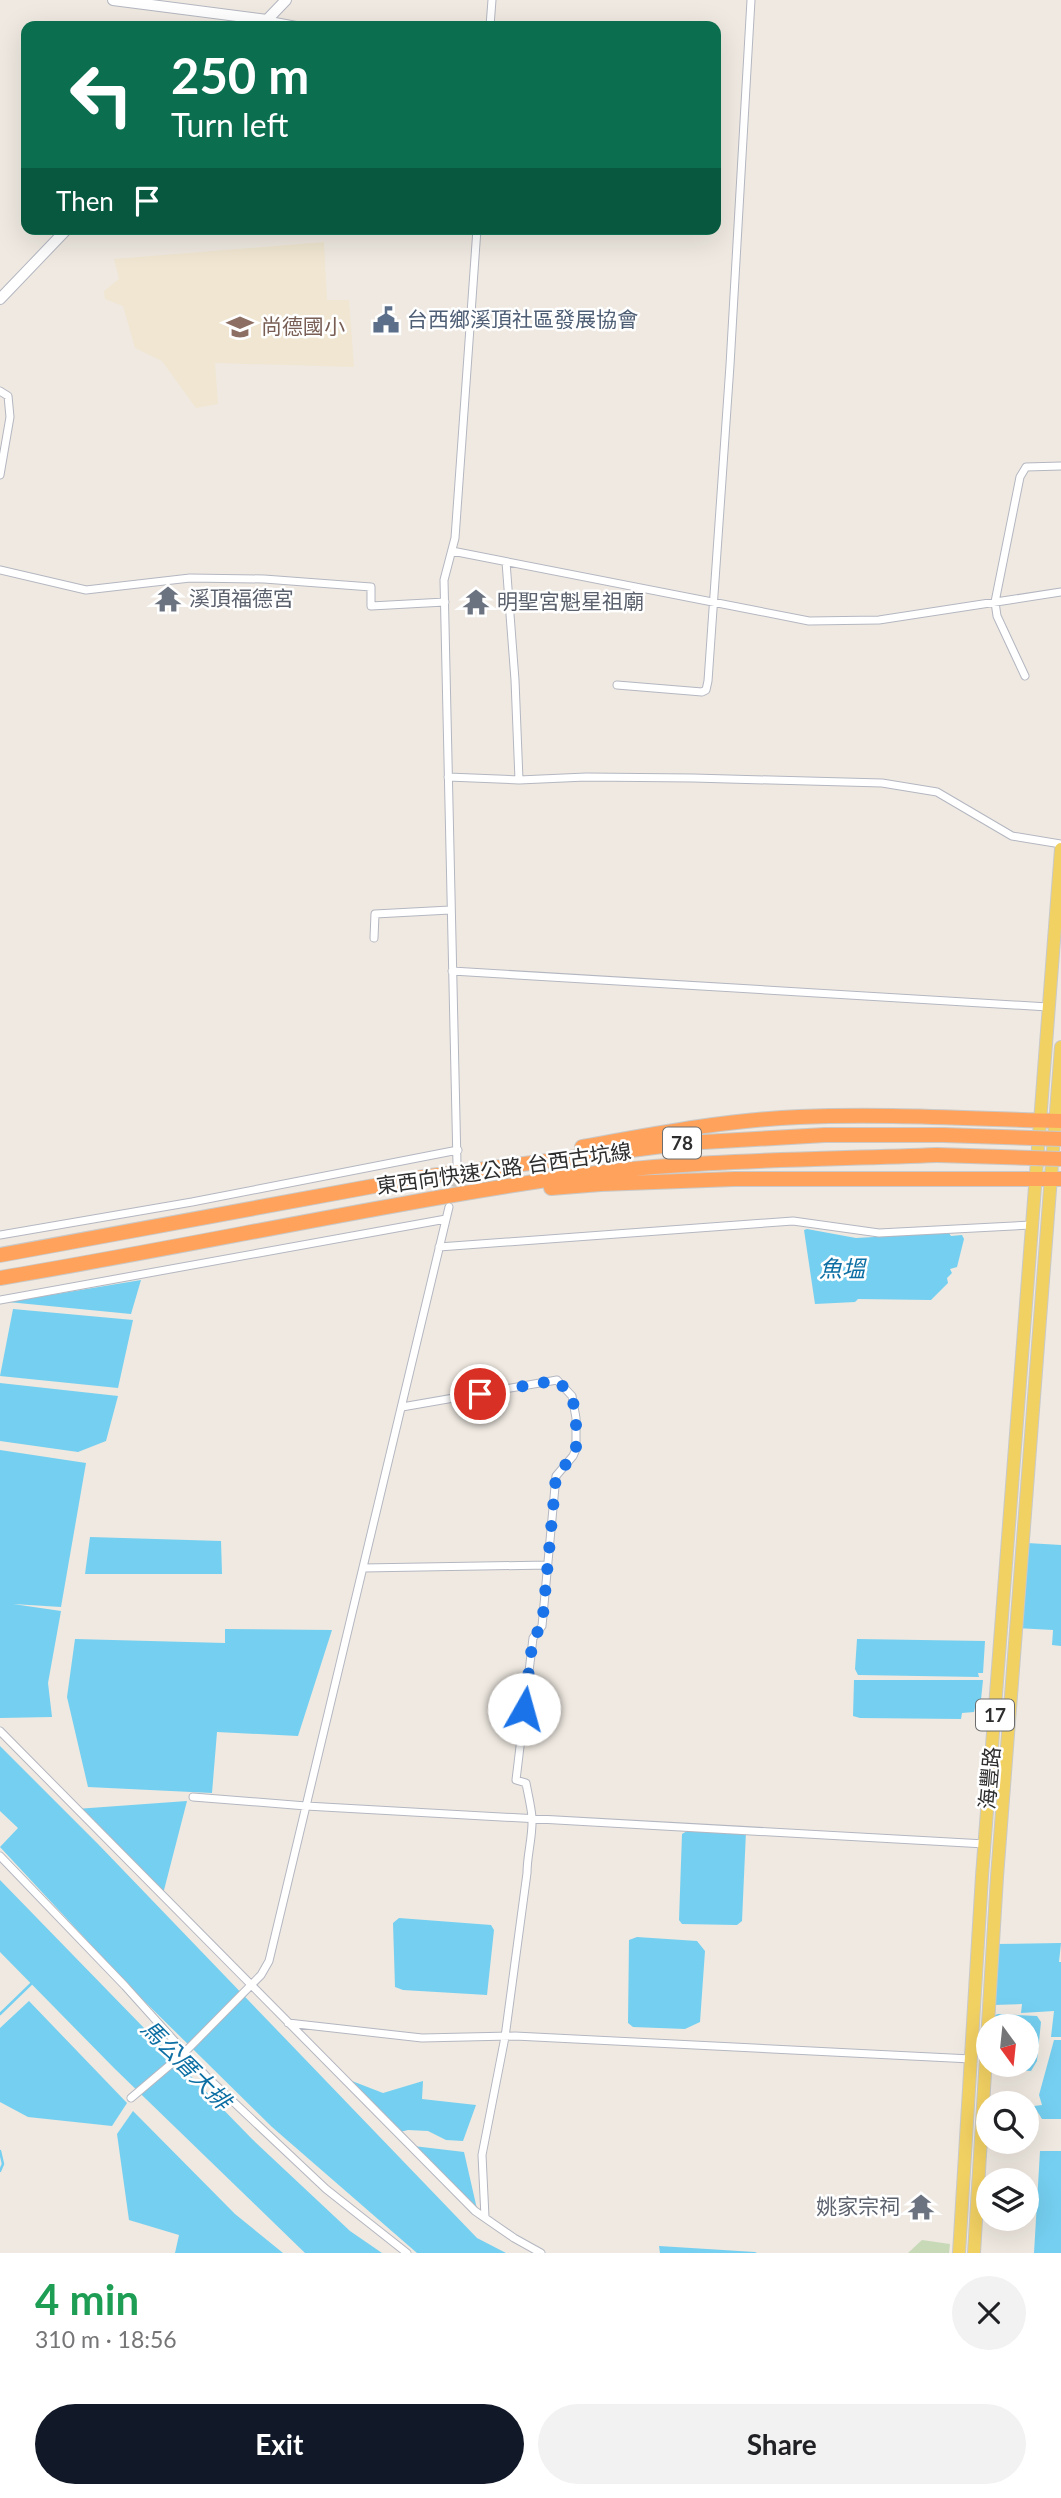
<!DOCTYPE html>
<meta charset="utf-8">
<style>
:root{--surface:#fff;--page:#f2f2f2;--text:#202124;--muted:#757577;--accent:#111827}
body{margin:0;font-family:Lato,"Noto Sans TC",sans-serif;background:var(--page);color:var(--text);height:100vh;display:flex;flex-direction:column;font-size:26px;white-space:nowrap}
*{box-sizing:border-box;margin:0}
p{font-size:23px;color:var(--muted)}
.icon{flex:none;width:38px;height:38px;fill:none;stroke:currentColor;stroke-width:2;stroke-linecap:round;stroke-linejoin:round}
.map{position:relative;height:2253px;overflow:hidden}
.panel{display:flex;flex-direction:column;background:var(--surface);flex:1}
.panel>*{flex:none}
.banner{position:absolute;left:21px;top:21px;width:700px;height:214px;border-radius:14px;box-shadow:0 7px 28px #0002;background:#0b6e4f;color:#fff;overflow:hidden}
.needle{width:46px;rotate:165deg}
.buttons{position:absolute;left:976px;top:2014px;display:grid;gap:14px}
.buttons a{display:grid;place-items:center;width:63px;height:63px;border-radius:50%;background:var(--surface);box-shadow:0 7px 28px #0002;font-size:35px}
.pin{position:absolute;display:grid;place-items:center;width:60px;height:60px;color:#fff;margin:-30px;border:4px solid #fff;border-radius:50%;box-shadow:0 2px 7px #0007}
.me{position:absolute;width:77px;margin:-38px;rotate:7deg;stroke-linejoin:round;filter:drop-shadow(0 0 5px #0008)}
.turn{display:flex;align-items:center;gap:24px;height:147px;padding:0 35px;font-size:32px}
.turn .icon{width:91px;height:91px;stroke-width:2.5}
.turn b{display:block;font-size:49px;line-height:60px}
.then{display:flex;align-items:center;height:66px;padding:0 35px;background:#0003;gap:14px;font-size:26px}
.round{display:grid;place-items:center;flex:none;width:74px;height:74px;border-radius:37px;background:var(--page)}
.summary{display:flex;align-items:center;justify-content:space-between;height:119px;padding:0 35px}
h1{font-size:42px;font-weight:700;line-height:52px;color:#1e9e55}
.cta{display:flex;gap:14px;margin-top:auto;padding:14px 35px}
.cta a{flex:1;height:80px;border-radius:42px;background:var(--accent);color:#fff;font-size:28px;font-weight:700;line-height:80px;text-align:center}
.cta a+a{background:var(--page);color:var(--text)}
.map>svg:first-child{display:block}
.education{fill:#f0e6d1}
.cemetery{fill:#c8d9b8}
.water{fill:#75cff0}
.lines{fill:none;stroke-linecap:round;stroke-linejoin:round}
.stream{stroke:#75cff0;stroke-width:2.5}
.street-tunnel{stroke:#c8c4bd;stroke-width:7;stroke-dasharray:7 3.5;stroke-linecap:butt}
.street-casing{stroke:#b4b7c1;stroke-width:9}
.secondary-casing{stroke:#b4b7c1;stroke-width:12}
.primary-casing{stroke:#c9c9c9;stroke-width:14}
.highway-casing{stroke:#c9c9c9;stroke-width:16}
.street{stroke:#fff;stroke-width:7}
.secondary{stroke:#fff;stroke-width:10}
.primary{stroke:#f2d163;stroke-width:12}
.highway{stroke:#ffa35c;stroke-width:14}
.highway-bridge-casing{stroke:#c9c9c9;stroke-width:16;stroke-linecap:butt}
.highway-bridge{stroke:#ffa35c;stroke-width:14}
.route{stroke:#1a73e8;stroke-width:12;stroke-dasharray:0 21.6}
.labels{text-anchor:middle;stroke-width:5;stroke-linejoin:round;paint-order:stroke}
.shield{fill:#fff;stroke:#6d6d6d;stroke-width:2}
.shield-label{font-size:19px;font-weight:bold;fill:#2e2e2e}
.service-label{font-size:21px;fill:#4e5e75;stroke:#fff;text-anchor:start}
.education-label{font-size:21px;fill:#785e54;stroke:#fff;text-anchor:start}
.worship-label{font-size:21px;fill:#5b616d;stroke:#fff;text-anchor:start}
.street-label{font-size:21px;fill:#2e2e2e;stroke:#fff}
.water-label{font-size:23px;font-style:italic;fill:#0d6fa3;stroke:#fff}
</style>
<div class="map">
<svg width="1061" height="2253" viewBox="0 0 1061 2253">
<rect width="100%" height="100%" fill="#efe9e1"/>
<path class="education" d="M324 242 327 300H349L354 367 215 363 218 404 196 408 162 361 135 348 123 306 105 299 104 291 119 279 114 259Z"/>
<path class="cemetery" d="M922 2240 950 2244 949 2253H908Z"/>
<path class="water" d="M807 1229 856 1238 949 1233 951 1236 962 1235 964 1239 957 1267 950 1269 952 1273 947 1278 948 1283 931 1300 858 1299 855 1302 815 1304 804 1230Z
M141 1280 131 1314 8 1302Z
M13 1309 133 1320 118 1388 0 1376Z
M0 1383 118 1396 106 1441 78 1452 0 1441Z
M0 1450 86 1463 61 1607 13 1604 61 1611 48 1683 52 1717 0 1718Z
M90 1537 221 1541 222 1574H85Z
M1027 1543 1061 1545V1646L1052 1645 1053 1630 1016 1628Z
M225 1629 332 1630 298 1736 217 1732 212 1793 88 1787 67 1697 75 1639 225 1643Z
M857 1639 985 1641 983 1673H978L979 1677 858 1675 855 1669Z
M854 1680H983L980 1709 975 1708 974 1712 962 1713 961 1719 860 1718 853 1716Z
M0 1746 98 1844 477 2238 506 2253H417L272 2127 134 1991 0 1847 18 1828 0 1811Z
M187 1801 163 1894 76 1809Z
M694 1827 746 1831 742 1921 737 1925 682 1924 679 1920 682 1834Z
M0 1880 252 2139 350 2231 382 2253H305L115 2069 0 1952Z
M399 1918 491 1925 494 1930 487 1995 403 1990 395 1987 393 1923Z
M637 1937 697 1941 705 1951 700 2022 685 2029 633 2027 628 2023 629 1940Z
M1061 1943 1059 1962H1061V2037H1051L1054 2011 1021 2013 1022 2004 993 2005 997 1944Z
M29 2001 127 2103 112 2126 28 2117 0 2102V2028Z
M998 2014 1037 2016 1041 2022 1037 2061 1031 2071 985 2068 989 2065H1027V2026H989L990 2017Z
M1054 2040H1061V2119H1042L1034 2106 1042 2105 1039 2095Z
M339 2076 383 2093 423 2081 422 2099 476 2105 463 2141 446 2140 428 2131 408 2130 396 2133Z
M133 2111 235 2214 283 2253H175L179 2235 129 2220 117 2134Z
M405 2145 464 2152 477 2209Z
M1040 2151H1061V2253H1034Z
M659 2246 755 2252 757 2253H660Z"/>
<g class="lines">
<path class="stream" d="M0 2014 33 1982
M0 2151 3 2164 0 2171"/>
<path class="street-tunnel" d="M451 1197 456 1171"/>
<g class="street-casing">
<path id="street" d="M267 20 299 26
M490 26 492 0
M0 391 8 396 10 417 0 475
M452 551 809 621 879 620 1061 592
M506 562 515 680 519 780
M0 570 86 590 190 578 264 579 371 587V606L445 602
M1025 676 997 616 995 602 1020 477 1026 467 1061 466
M617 685 702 692 706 690 708 681 730 365 751 0
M448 777 519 780 586 777 693 778 882 783 937 792 1012 836 1061 844
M374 938 375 914 450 910
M452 971 1048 1007
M457 1164 444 580 455 538 477 229
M0 1235 192 1202 458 1150
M439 1247 793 1221 879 1233 1032 1225
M0 1300 446 1219
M402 1407 557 1380 572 1396 576 1418V1449L573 1456 556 1476 542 1626 533 1638 516 1780 526 1783C528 1794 531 1806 532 1817 533 1837 527 1854 527 1873L505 2037 482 2155 485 2217
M363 1568 548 1565
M0 1731 475 2211 514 2238 541 2253
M193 1797 306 1806 985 1844
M0 1856 125 1986 206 2076 326 2189 407 2253
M288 2023 422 2038 515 2036 971 2059
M131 2098 184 2053 261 1975 269 1961 449 1207"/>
</g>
<g class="secondary-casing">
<path id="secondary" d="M113 0 267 20
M263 24 286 0
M0 299 67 229"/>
</g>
<g class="primary-casing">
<path id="primary" d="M959 2253 982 1876 1061 849
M974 2253 997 1877 1061 1047"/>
</g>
<g class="highway-casing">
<path id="highway" d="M582 1147C654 1134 726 1120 799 1117 887 1113 974 1119 1061 1121
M551 1188 601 1184 734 1179H1061
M0 1255 423 1177 686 1143 825 1135H943
M0 1278C191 1246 381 1204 573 1176 693 1159 816 1160 937 1155"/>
</g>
<use href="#street" class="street"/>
<use href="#secondary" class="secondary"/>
<use href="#primary" class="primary"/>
<use href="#highway" class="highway"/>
<g class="highway-bridge-casing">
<path id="highway-bridge" d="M943 1135 1061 1139
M937 1155 1061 1159"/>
</g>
<use href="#highway-bridge" class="highway-bridge"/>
</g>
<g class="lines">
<path class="route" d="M480 1394 557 1380 572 1396 576 1418V1449L573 1456 556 1476 542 1626 533 1638 524 1709"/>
</g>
<defs>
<g id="civic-bare" transform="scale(2.1)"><path d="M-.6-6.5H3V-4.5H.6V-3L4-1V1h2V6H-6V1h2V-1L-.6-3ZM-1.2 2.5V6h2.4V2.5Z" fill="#5c6f8a" stroke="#fff" stroke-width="2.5" paint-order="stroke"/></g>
<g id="school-bare" transform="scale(2.1)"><path d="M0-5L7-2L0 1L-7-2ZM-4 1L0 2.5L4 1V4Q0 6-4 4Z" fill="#8d6e63" stroke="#fff" stroke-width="2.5" paint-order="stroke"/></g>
<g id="temple-bare" transform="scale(2.1)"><path d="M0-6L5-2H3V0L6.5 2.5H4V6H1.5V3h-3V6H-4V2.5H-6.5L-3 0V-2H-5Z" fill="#6b7280" stroke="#fff" stroke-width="2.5" paint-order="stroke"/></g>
</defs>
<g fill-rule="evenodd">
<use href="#civic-bare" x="386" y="320"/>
<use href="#school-bare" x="240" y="327"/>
<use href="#temple-bare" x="168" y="599"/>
<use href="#temple-bare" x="476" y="602"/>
<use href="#temple-bare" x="921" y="2207"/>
</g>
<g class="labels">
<g class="shield">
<rect x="663" y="1127.5" width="38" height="31" rx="5"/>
<rect x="976" y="1699.5" width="38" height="31" rx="5"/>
</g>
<g class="shield-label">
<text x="682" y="1150">78</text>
<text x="995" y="1722">17</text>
</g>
<g class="service-label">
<text x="407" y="327">台西鄉溪頂社區發展協會</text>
</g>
<g class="education-label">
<text x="261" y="334">尚德國小</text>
</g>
<g class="worship-label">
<text x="189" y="606">溪頂福德宮</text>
<text x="497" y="609">明聖宮魁星祖廟</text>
<text x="900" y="2214" text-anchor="end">姚家宗祠</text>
</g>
<g class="street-label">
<text transform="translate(504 1169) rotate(-8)" y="7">東西向快速公路 台西古坑線</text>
<text transform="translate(990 1778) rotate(-85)" y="7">海豐路</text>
</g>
<g class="water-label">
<text x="842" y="1277">魚塭</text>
<text transform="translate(186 2065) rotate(45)" y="8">馬公厝大排</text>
</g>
</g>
</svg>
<div class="buttons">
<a><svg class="needle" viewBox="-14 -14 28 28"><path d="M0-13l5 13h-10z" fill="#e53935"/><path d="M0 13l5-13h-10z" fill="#757577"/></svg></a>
<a><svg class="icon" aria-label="search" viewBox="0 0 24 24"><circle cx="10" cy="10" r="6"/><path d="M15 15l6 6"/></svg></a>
<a><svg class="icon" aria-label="layers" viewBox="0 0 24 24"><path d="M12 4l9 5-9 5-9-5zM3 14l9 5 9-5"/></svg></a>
</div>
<div class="pin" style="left:480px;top:1394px;background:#d93025"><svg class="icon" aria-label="arrive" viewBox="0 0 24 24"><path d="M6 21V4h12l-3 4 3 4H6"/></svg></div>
<svg class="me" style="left:524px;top:1709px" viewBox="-20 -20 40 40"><circle r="19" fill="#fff"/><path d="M0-13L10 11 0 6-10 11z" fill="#1a73e8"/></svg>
<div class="banner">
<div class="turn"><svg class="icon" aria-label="left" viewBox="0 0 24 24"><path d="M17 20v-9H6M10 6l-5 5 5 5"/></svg><div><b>250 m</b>Turn left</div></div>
<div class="then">Then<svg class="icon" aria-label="arrive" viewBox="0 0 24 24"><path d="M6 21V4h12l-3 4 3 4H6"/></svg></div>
</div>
</div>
<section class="panel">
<div class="summary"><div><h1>4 min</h1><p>310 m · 18:56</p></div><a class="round"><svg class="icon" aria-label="close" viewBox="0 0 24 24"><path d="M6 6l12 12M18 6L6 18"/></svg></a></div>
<div class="cta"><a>Exit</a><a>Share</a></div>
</section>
